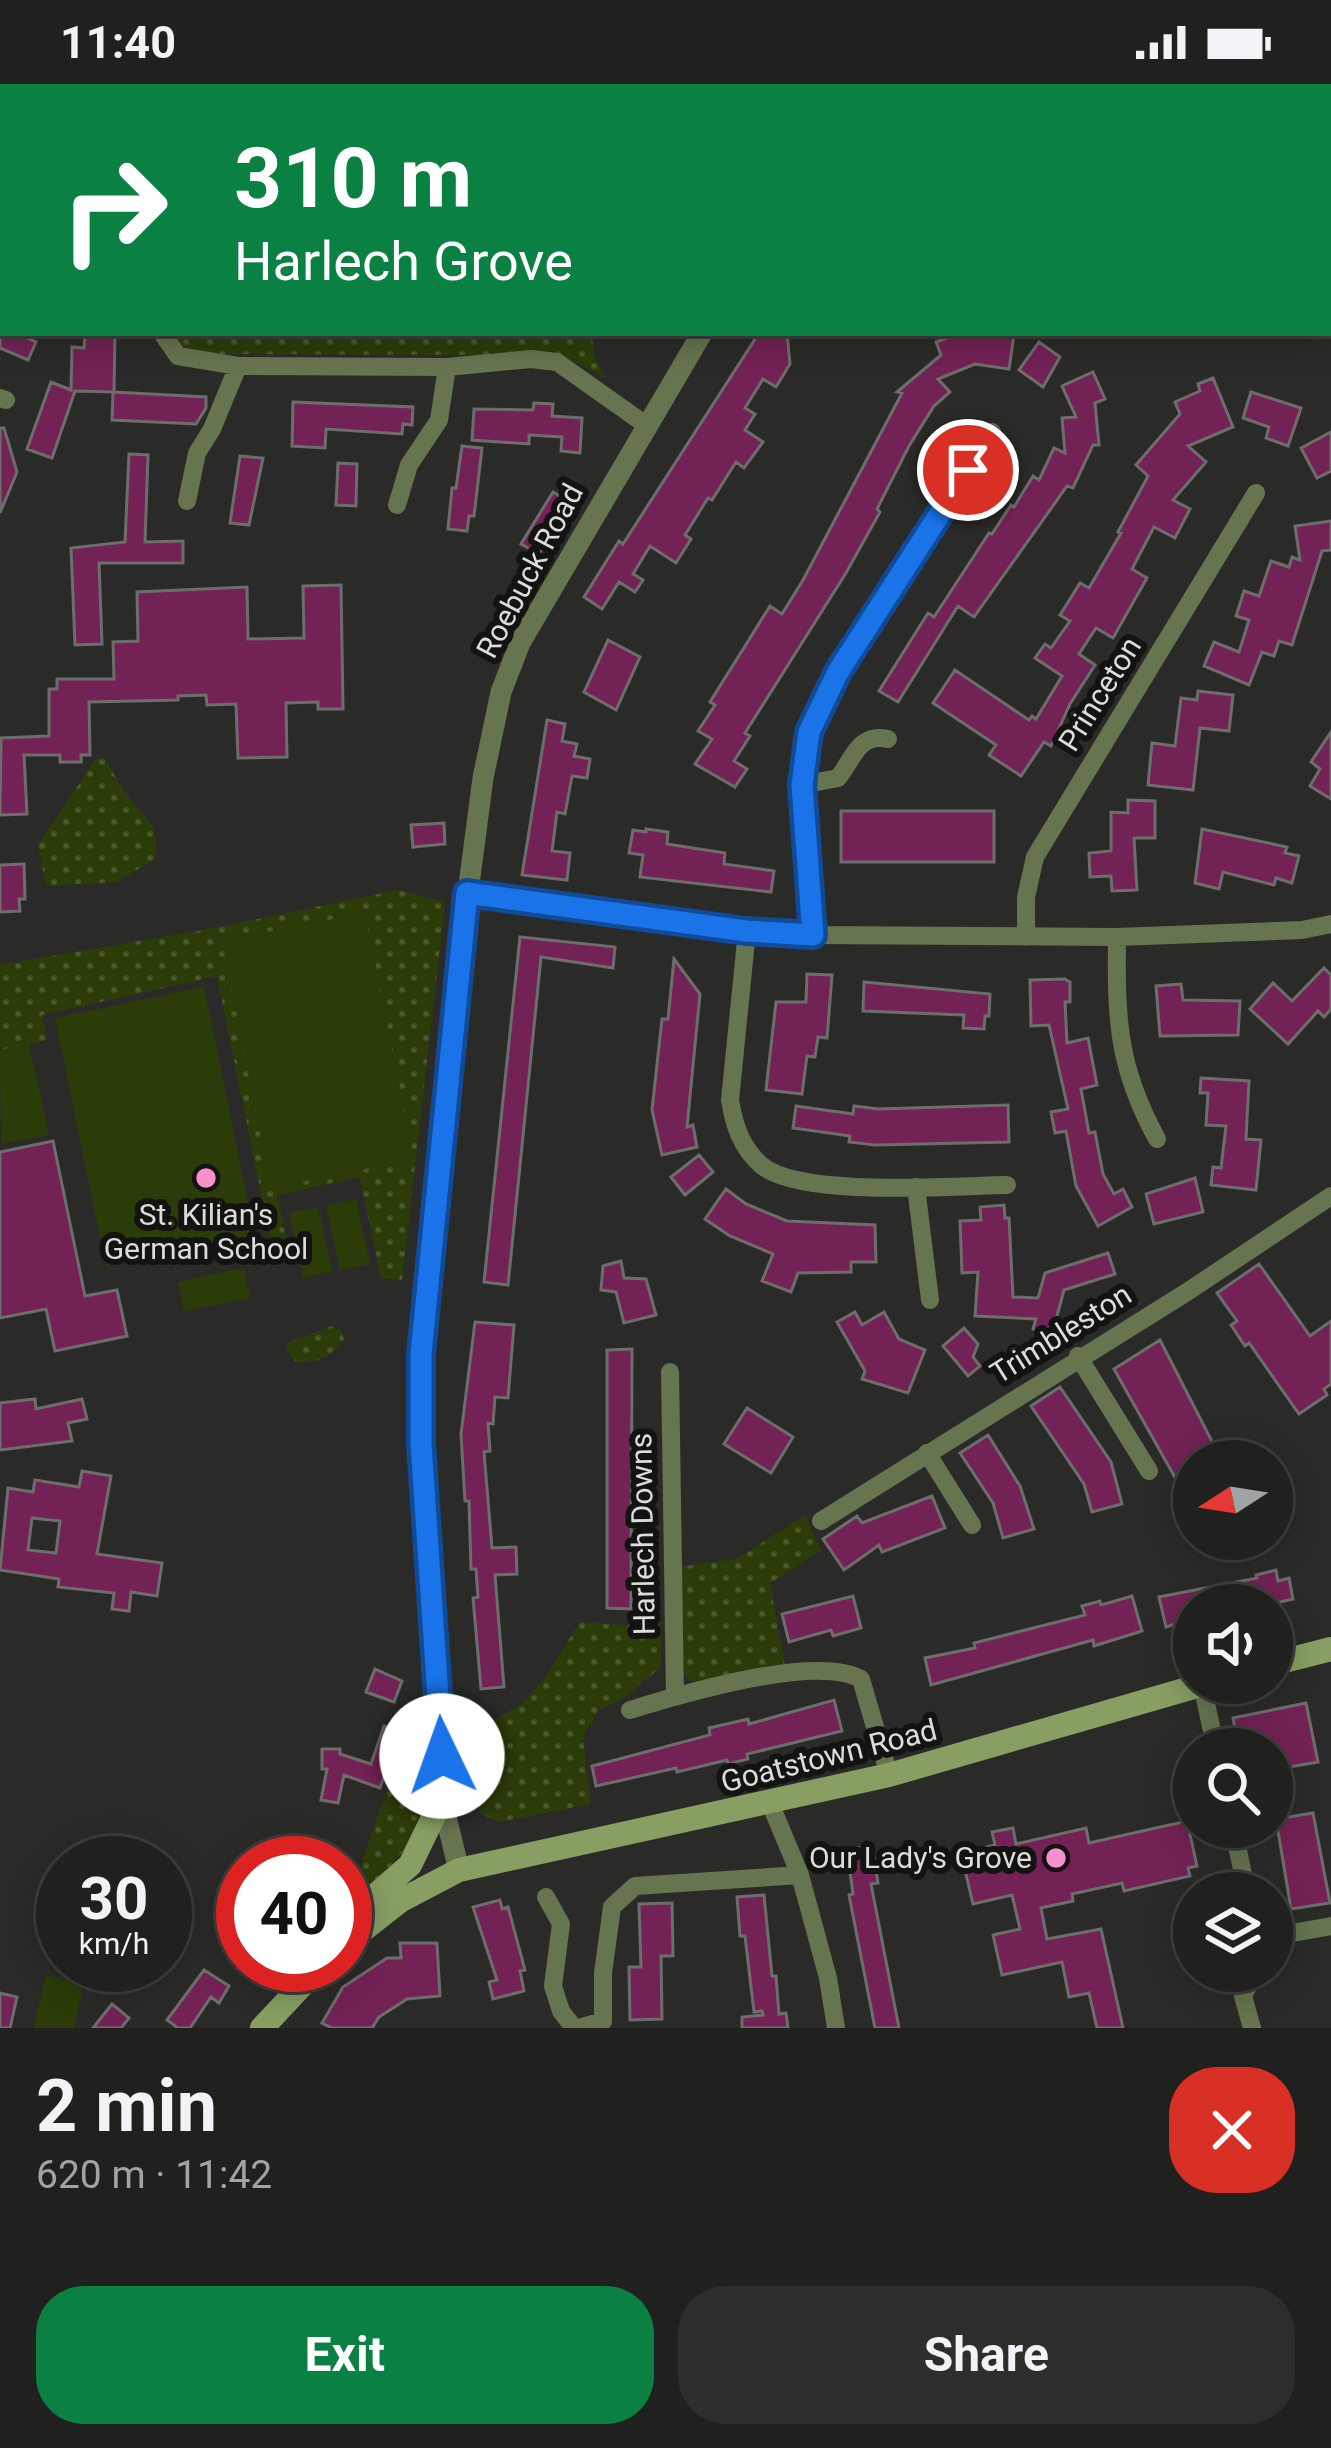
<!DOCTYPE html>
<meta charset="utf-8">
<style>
:root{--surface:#20201e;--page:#2d2d2b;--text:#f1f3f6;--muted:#a2a3a4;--line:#3d3e3c;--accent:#0b8043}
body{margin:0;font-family:Roboto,sans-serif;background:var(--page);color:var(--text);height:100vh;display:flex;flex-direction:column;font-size:45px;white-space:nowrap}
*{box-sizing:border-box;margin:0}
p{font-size:39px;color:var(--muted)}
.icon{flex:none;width:66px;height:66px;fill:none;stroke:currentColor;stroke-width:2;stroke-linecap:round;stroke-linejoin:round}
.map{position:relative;height:1944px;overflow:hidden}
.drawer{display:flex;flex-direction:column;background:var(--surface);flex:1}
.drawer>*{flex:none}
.top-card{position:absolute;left:0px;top:0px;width:1332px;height:252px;box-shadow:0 6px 30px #0003,0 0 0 3px var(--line);background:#0b8043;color:#fff;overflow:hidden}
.needle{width:78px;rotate:258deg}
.fabs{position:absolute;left:1173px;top:1356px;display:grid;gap:24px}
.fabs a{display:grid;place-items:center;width:120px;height:120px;border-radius:50%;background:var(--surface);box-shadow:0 6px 30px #0003,0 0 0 3px var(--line);font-size:60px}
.speed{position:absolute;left:36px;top:1752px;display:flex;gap:24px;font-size:60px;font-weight:700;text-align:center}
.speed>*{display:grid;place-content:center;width:156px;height:156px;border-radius:50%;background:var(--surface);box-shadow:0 6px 30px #0003,0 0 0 3px var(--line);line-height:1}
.speed small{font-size:30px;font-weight:400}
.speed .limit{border:18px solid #d22;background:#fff;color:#111}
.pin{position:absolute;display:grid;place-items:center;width:102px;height:102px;color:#fff;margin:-51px;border:6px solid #fff;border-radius:50%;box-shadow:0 3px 12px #0007}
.me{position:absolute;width:132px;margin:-66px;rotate:357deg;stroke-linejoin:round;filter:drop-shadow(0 0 9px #0008)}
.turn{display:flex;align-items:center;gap:42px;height:252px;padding:0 36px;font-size:54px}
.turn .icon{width:156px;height:156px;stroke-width:2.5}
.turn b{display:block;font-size:84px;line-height:102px}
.round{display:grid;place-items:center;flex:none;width:126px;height:126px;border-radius:48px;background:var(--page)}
.head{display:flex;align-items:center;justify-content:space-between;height:204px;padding:0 36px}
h1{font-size:72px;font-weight:700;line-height:90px}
.action{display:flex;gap:24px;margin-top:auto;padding:24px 36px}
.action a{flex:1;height:138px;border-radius:48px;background:var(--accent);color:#fff;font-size:48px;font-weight:700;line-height:138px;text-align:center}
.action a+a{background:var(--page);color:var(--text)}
.status{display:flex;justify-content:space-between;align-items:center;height:84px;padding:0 60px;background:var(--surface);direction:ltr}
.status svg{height:33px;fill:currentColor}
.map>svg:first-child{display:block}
.grass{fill:url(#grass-dots)}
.green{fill:#2c3c09}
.building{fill:#722254;stroke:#6f6c6e;stroke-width:3;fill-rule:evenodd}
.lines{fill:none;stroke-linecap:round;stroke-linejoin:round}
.minor{stroke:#667450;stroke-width:18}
.tertiary{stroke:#667450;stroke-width:21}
.secondary{stroke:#889e63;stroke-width:24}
.route-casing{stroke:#114b97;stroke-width:30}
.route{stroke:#1a73e8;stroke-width:21}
.poi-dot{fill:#f890cb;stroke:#131312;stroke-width:4.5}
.labels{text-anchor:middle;stroke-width:12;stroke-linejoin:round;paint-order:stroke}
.street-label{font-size:30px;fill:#dcdddb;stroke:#131312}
.poi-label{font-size:30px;fill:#dcdddb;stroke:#131312}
</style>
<div class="status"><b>11:40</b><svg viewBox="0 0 49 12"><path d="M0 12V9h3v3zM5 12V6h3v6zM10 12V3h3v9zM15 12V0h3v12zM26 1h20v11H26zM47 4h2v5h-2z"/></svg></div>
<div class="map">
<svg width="1331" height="1944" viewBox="0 0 1331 1944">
<defs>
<pattern id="grass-dots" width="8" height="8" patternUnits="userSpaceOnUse" patternTransform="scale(3)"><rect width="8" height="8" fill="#2c3c09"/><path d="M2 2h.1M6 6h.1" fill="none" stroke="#4a582c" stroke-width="1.8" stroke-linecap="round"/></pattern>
</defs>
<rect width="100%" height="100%" fill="#2a2b28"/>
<path class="grass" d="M416 0H783L418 3Z
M172 249H591L595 273 605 293 552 267 484 271 216 270 180 262Z
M104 674C113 688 121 703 131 716 150 740 159 740 155 775L116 798 46 802 38 760 96 675Z
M398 806 445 818 402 1196 381 1194 360 1093 277 1111 288 1164 272 1163 217 892 42 931 47 956 0 966V881L209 845Z
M332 1242 342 1247 344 1255C333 1272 315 1282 295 1277L286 1265 287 1259Z
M805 1431 821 1467 770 1499 785 1582 697 1600 684 1591 679 1483 737 1475Z
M661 1531V1583L625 1613 599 1626 583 1652 591 1720 498 1738 482 1730 473 1714 470 1658 477 1646 522 1620 544 1595 580 1538 637 1542Z
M417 1616C423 1665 435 1723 404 1766 387 1788 363 1806 345 1829Z"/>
<path class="green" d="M365 829 414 1075 271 1104 222 857Z
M204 903 255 1152 106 1182 55 934Z
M29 960 49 1051 1 1060 0 966Z
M356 1115 370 1180 340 1186 326 1122Z
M318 1123 332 1187 303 1194 289 1129Z
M244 1184 250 1214 184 1227 178 1198Z
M46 1891 84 1900 74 1944H34Z"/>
<path class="building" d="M0 243 3 249H16L36 258 28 276 0 264Z
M85 249H115L114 308 75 307 52 374 27 365 51 298 71 306 72 263 84 264Z
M759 249H787L790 280 776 303 763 295 745 324 755 330 745 346 763 358 744 384 736 378 712 416 708 414 685 451 691 455 676 479 650 462 633 490 643 496 635 508 619 498 602 525 584 513 619 457 623 460Z
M961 249 1014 251 1009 285 975 280 938 295 950 308 934 322 909 362 877 425 880 428 846 489 745 649 750 652 734 677 747 685 735 703 695 680 712 655 698 647 715 621 710 618 770 522 782 530 803 496 902 309 897 308 941 271 936 258Z
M1039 258 1060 273 1043 303 1019 286Z
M1093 288 1105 315 1095 319 1099 361H1093L1073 404 1067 402 974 533 958 522 898 618 879 607 928 529 934 533 989 449 992 450 1011 421 1014 423 1033 392 1039 396 1054 364 1065 369 1062 334 1076 333 1062 302Z
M1213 294 1233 343 1188 362 1206 378 1173 416 1190 425 1175 454 1154 443 1132 485 1147 494 1113 554 1096 544 1079 570 1095 581 1070 620 1051 662 1044 658 1021 692 989 671 996 661 933 619 955 586 1029 636 1032 632 1036 635 1062 592 1035 574 1045 560 1051 564 1070 537 1060 531 1080 499 1089 504 1121 449 1118 448 1148 392 1136 381 1180 330 1175 318 1200 307 1198 300Z
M113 308 206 313V324L196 340 112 336Z
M1251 308 1301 324 1288 362 1266 354 1269 343 1243 334Z
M293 318 413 323 412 341 403 340 402 350 326 345 325 364 292 362Z
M534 319 553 320 552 332 582 334 580 369 561 367 562 353 529 351V360L472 356 474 325 533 326Z
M0 344H4L17 388 0 429Z
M1331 348V387L1317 394 1301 364Z
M462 362 482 364 474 432H469L467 447 448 445 452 404H456Z
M129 370 148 371 145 458 183 457V479H99L102 560 75 561 71 464 125 458Z
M240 372 263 374 249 441 230 439Z
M338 379 357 380 356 422 336 421Z
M553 408 570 418 539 470 521 460Z
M1331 437V466L1322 467 1292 561 1279 557 1274 572 1262 568 1249 601 1204 582 1214 558 1239 568 1249 536 1236 532 1244 507 1259 512 1271 477 1289 483 1292 473 1300 476 1295 442Z
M341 501 343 625H318V618L286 619 287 673 238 674 236 620 207 621 206 611 178 612V616L89 618 90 671H81V678H60V671H24L27 730 0 731 1 654 49 652V605H57V595H114L113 558 138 557 137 508 247 503 248 555 304 554 303 502Z
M608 556 640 573 616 626 584 608Z
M1198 607 1233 611 1229 647 1200 644 1193 706 1148 701 1152 659 1175 662 1181 614 1197 616Z
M547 636 565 640 562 657 577 660 574 672 590 675 587 694 572 692 565 730 557 728 552 767 570 769 567 796 522 791Z
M1331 648V715L1310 702 1320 685 1311 678Z
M1128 716 1155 717V754H1134L1137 806 1112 807 1111 792 1090 793 1089 769 1111 767V728L1128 729Z
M841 727H994V778H841Z
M444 739 445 760 413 763 411 741Z
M646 745 668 748 667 760 725 769 724 780 774 787 771 808 640 793 643 771 629 769 633 746 646 748Z
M1202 745 1287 763 1285 769 1299 772 1292 799 1276 794 1274 801 1223 788 1219 805 1195 799Z
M24 780 25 815H19L20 827 0 828V781Z
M520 853 615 863 613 884 541 873 508 1201 484 1198Z
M674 875 700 910 687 1043 693 1041 697 1063 662 1071 652 1026 662 935H668Z
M1324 884 1331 891V925L1324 933 1318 927 1288 960 1250 925 1273 899 1292 917Z
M807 890 832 891 827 954 818 953 815 973 807 972 802 1010 766 1006 776 918H806Z
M1065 895 1070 898V918H1065L1067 959 1088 954 1097 1001 1081 1005 1089 1049 1095 1048 1103 1090 1114 1110 1123 1105 1132 1123 1098 1142 1076 1102 1066 1047 1055 1049 1051 1028 1068 1025 1049 941 1031 942 1030 896Z
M864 898 990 910 989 932H985L984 945 963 944 964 931 863 927Z
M1181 900 1183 916 1240 917 1238 951 1160 952 1156 902Z
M1201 994 1249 997 1246 1055 1261 1056 1256 1106 1211 1101 1213 1083 1221 1084 1226 1042 1206 1041 1208 1009H1200Z
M1008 1021 1009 1058 875 1061 849 1058 850 1052 793 1044 796 1022 853 1030 854 1022 878 1025Z
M53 1057 85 1212 117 1206 127 1252 55 1267 46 1225 0 1234V1068Z
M699 1071 713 1088 685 1111 671 1093Z
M1195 1094 1203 1128 1154 1140 1146 1110Z
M726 1105 746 1120 787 1137 875 1141 876 1178H851V1188L798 1189 791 1208 762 1197 773 1170 730 1152 705 1135Z
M1004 1121 1005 1134H1009L1013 1213 1038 1214 1045 1189 1108 1169 1115 1190 1064 1206 1052 1251 1033 1245 1036 1235 975 1232 978 1188 962 1189 960 1137 981 1136 980 1123Z
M621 1177 624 1194 646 1195 656 1231 624 1239 616 1208 601 1206 603 1182Z
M1259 1180 1310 1252 1331 1237V1300L1324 1305 1327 1311 1299 1330 1249 1259 1245 1262 1231 1241 1237 1237 1217 1209Z
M855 1228 862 1241 884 1228 899 1255 925 1266 908 1309 862 1295 865 1287 837 1238Z
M475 1238 514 1241 508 1314 495 1313 493 1340 488 1339 490 1367 484 1368 492 1464 516 1463 517 1490 495 1491 504 1603 481 1605 473 1514 478 1513 476 1485H471L469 1417H465L461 1350Z
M964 1244 978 1260 973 1273 980 1282 968 1292 943 1262Z
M1160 1256 1222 1377H1194V1394L1177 1397 1114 1285Z
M632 1265 631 1525 607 1524V1266Z
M1060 1303 1111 1378 1122 1420 1092 1428 1084 1400 1031 1322Z
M35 1315 36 1325 82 1315 87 1335 68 1339 72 1357 0 1366V1319Z
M747 1324 793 1353 771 1389 724 1360Z
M988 1351 1020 1402 1034 1445 1003 1454 993 1419 960 1369Z
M82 1387 111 1392 97 1470 162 1479 157 1512 131 1508 129 1527 112 1525 114 1509 58 1503 59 1495 0 1486 8 1404 33 1408 35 1396 79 1403ZM32 1434 60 1437 56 1469 28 1466Z
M932 1412 945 1444 882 1468 879 1461 844 1486 823 1455 857 1432 862 1439Z
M1276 1486 1278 1497 1289 1494 1293 1515 1267 1521H1194V1534L1166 1543 1159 1513 1257 1494 1256 1491Z
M853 1512 861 1544 833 1552 831 1546 789 1558 782 1530Z
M1132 1512 1142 1547 1094 1562 1093 1556 931 1601 925 1574 975 1564 974 1559 1085 1531 1082 1522 1100 1517 1101 1521Z
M375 1585 402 1597 394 1618 366 1608Z
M834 1616 842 1647 747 1670 748 1675 728 1680 727 1676 677 1688 676 1684 596 1702 592 1682 710 1651 709 1644 748 1635 749 1640Z
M1306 1619 1318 1678 1272 1686V1665H1239L1233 1634Z
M384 1642 400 1648 380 1704 344 1691 338 1719 321 1716 327 1685H322V1665H340V1670L371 1680Z
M1313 1729 1330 1819 1291 1825 1276 1735Z
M1187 1737 1197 1782 1188 1784 1190 1792 1124 1807 1122 1799 1072 1810 1073 1817 1041 1824 1047 1855 1101 1845 1123 1944H1097L1089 1909 1069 1913 1062 1878 1002 1891 993 1851 1020 1845 1012 1811 973 1820 961 1769 995 1761 992 1748 1013 1744 1016 1760 1086 1744 1089 1759Z
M872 1762 878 1799 871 1800 899 1944H875L849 1811 853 1810 847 1765Z
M764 1811 772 1892H776L779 1930 786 1929 788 1944H742V1933L763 1931 762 1927 754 1928 745 1852H740L737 1813Z
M500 1816 502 1825 508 1823 525 1886 520 1887 524 1907 493 1915 489 1898 497 1896 473 1823Z
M672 1819 673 1872H661L662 1935 630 1936 629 1883H641L639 1820Z
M400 1859H437L440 1912 407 1915 379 1933 372 1944H332L322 1939 343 1903 387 1874H401Z
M204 1886 229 1902 219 1919 211 1913 190 1944H178L167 1936Z
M0 1909 17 1913 10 1944H0Z
M112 1920 129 1934 121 1944H93Z"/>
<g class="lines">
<path class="minor" d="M121 0 128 3
M404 0 405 3
M852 0V3
M1037 3 1038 0
M0 91 3 92
M1329 173 1331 174
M162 249 178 272 238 282 447 283 531 275 557 278 646 341
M0 314 6 316
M187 417 197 369 212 345 238 282
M397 421 409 381 439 336 447 283
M802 701 838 694C853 675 859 648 888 655
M467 809 747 847 813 851 1117 853 1302 846 1331 840
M747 847 730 1016C734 1041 741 1063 761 1081 799 1114 954 1102 1007 1101
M813 851 802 701 809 648 838 588 992 348
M1026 853V813L1035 773 1256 409
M1117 853C1116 934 1117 982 1157 1055
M916 1103 930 1216
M1078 1272 1149 1387
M670 1288 675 1612
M927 1369 972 1441
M821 1437 1187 1208 1331 1112
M1202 1601 1216 1665
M630 1626C682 1610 815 1570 861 1595L889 1691
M770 1719 800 1791 828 1894 836 1944
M1233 1743 1247 1809
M546 1813 561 1840 553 1902 561 1927 574 1944
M1272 1837 1279 1845 1281 1858 1272 1872
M1281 1851 1331 1842
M579 1944 603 1937V1889L612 1823 635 1802 800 1791
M1252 1944 1243 1912 1256 1887"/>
<path class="tertiary" d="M803 3V0
M459 1786 446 1733 421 1360V1260L452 930 483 694 501 608 520 559 702 249"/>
<path class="secondary" d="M1272 1580 1331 1565
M356 1841 378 1809 410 1781 445 1709
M345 1860 400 1817 459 1786 889 1691 1208 1599
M262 1944 321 1881"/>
</g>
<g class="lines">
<g class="route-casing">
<path id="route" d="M442 1672 421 1360V1270L467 809 746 847 813 851 802 701 809 648 838 588 968 386"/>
</g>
<use href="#route" class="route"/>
</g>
<g class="poi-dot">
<circle cx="206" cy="1094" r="12"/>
<circle cx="1056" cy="1774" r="12"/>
</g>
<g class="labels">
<g class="street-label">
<text transform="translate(530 487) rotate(-62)" y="10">Roebuck Road</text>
<text transform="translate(1100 610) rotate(-58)" y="10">Princeton</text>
<text transform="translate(1061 1250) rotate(-32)" y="10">Trimbleston</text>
<text transform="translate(643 1450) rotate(-91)" y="10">Harlech Downs</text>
<text transform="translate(829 1672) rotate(-14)" y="10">Goatstown Road</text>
</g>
<g class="poi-label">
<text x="206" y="1141">St. Kilian's<tspan x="206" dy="34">German School</tspan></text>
<text x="1032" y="1784" text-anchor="end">Our Lady's Grove</text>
</g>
</g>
</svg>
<div class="fabs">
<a><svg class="needle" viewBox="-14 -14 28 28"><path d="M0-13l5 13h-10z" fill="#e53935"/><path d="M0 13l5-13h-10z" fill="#a2a3a4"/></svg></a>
<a><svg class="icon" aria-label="sound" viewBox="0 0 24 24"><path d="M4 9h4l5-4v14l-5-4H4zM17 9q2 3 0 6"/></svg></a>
<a><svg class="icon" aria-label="search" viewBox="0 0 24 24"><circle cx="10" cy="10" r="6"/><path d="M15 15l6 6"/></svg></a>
<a><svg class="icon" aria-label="layers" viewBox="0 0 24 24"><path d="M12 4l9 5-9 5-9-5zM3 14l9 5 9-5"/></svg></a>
</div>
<div class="speed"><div>30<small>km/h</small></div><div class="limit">40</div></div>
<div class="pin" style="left:968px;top:386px;background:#d93025"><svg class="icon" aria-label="arrive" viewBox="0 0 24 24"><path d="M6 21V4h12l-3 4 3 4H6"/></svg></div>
<svg class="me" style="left:442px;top:1672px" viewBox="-20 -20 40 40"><circle r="19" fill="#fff"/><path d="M0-13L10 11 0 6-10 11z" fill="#1a73e8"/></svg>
<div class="top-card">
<div class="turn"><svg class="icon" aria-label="right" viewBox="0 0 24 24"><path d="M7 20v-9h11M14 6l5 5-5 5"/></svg><div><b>310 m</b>Harlech Grove</div></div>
</div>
</div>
<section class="drawer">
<div class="head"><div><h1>2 min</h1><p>620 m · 11:42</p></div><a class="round" style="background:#d93025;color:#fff"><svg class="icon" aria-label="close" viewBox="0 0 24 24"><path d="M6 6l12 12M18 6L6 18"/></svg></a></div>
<div class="action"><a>Exit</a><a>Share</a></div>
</section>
